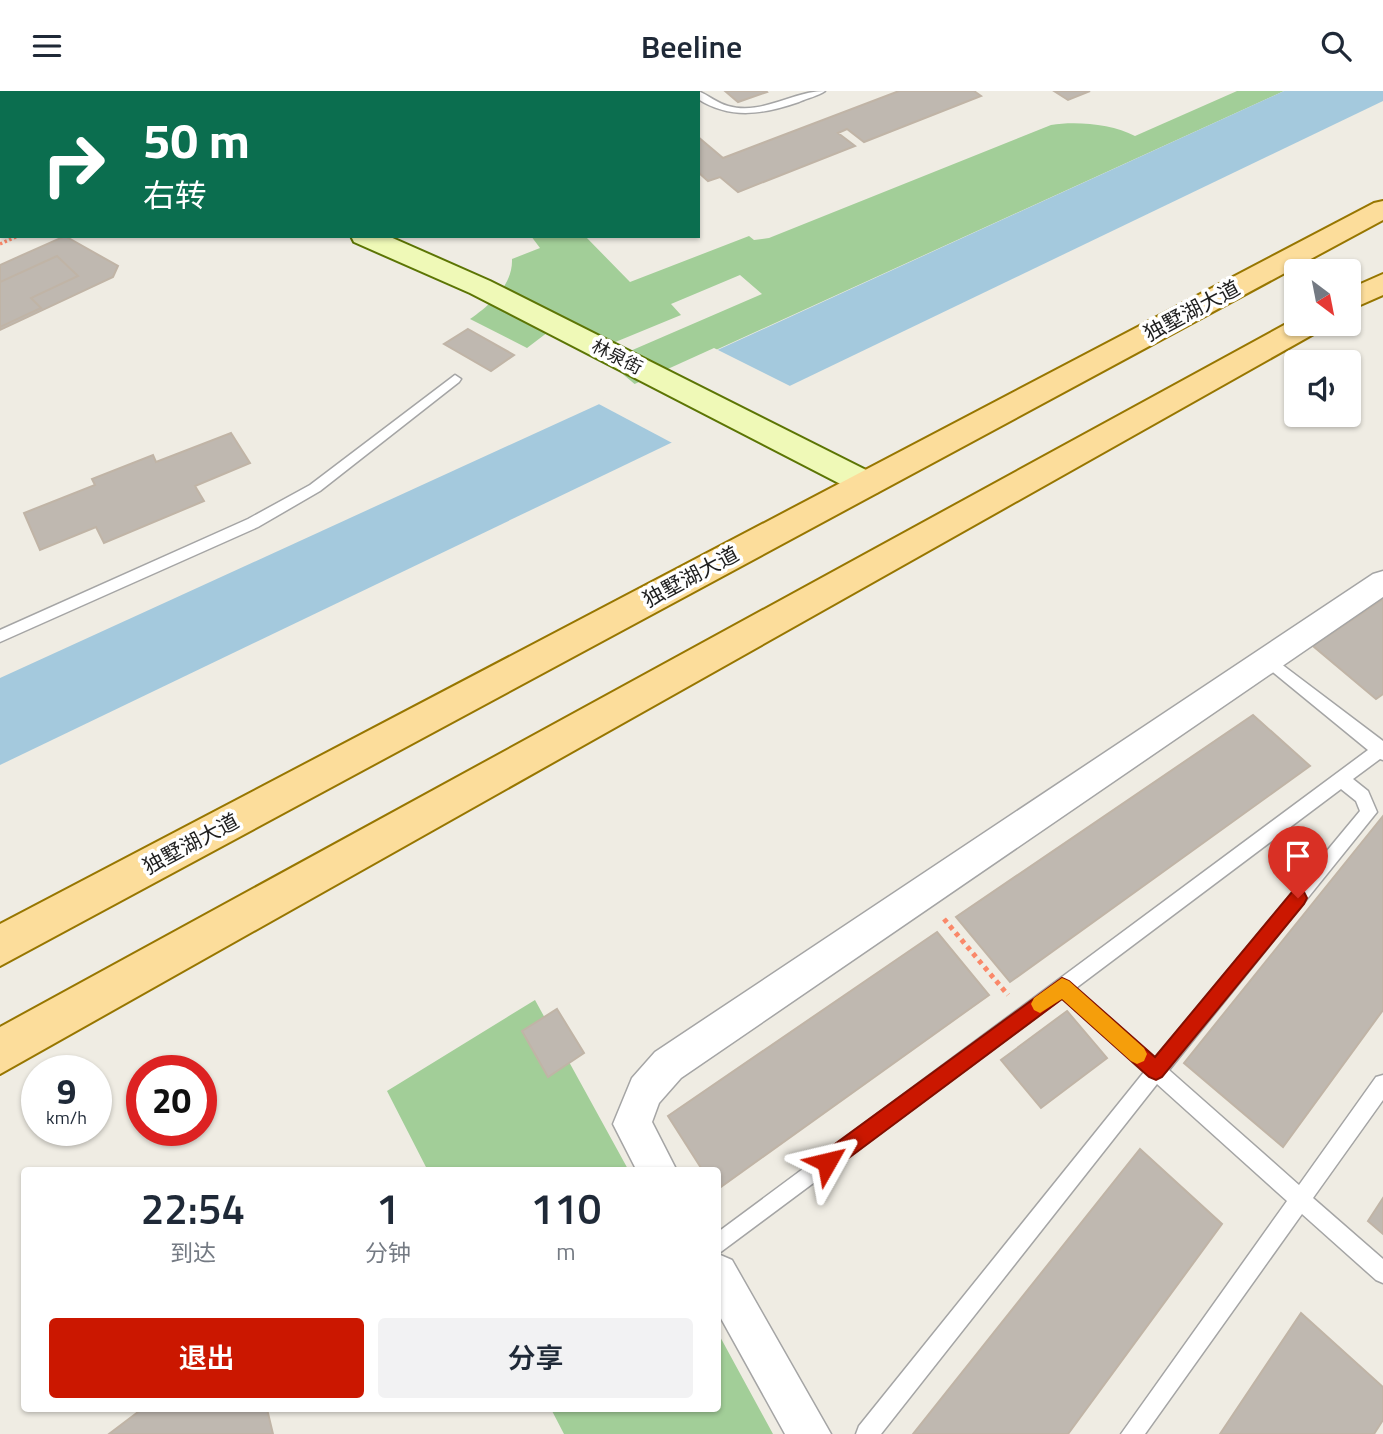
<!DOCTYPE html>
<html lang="zh">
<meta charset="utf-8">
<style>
:root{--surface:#fff;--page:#f2f2f3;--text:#1f2937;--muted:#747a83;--accent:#cb1700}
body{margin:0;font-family:"Titillium Web","Noto Sans SC",sans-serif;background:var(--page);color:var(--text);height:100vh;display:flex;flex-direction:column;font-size:26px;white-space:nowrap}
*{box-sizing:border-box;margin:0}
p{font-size:23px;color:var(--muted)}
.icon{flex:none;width:38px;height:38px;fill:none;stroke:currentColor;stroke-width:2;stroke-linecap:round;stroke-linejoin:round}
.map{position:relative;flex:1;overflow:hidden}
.drawer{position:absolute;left:21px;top:1076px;width:700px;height:245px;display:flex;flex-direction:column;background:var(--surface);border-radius:7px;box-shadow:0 2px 5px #0004}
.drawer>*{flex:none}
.guide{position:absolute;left:0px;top:0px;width:700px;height:147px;box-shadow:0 2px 5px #0004;background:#0b6e4f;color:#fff;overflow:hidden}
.needle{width:46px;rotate:148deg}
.tools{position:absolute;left:1284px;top:168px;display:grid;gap:14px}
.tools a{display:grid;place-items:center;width:77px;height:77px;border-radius:7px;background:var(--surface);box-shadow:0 2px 5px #0004;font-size:35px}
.speed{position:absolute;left:21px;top:964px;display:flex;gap:14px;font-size:35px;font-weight:700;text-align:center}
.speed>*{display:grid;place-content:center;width:91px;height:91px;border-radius:50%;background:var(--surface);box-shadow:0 2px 5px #0004;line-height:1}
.speed small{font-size:18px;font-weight:400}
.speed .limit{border:10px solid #d22;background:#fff;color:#111}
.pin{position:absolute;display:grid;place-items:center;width:60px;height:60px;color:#fff;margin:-72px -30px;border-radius:50% 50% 50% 0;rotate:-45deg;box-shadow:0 0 7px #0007}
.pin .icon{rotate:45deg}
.me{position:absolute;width:77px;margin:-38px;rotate:53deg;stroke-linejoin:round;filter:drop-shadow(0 0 5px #0008)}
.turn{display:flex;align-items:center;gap:24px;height:147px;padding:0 28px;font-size:32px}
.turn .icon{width:91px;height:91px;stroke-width:2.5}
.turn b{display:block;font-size:49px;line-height:60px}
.eta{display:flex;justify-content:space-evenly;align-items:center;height:119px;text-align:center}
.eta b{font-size:42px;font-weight:600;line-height:49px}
.button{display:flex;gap:14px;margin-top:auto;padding:14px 28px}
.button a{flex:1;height:80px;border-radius:7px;background:var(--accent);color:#fff;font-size:28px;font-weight:600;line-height:80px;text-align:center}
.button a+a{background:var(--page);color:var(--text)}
header{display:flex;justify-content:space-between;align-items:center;height:91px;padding:0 28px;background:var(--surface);font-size:32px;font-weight:600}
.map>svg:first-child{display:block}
.forest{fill:#a2ce98}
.water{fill:#a4c9dd}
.pier{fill:#efece3}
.building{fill:#bfb8b0;stroke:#c0b4a6;stroke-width:2}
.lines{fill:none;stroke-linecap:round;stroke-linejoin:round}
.service-casing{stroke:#a5a5a5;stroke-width:3}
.minor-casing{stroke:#a5a5a5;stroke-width:3}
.secondary-casing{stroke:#5c7504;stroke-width:4}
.primary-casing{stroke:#977600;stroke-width:4}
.path-far1{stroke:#fa8869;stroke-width:3.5;stroke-dasharray:2.5 2.5;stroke-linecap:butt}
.path{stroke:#fa8869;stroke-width:5;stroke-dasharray:4.5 4.5;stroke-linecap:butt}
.service{fill:#fff;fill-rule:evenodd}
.minor{fill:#fff;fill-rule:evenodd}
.secondary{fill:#eff9b7;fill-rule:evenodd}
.primary{fill:#fcdd9b;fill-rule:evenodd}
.route{fill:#cb1700;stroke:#840f00;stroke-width:2}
.slow{fill:#f59e0b}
.labels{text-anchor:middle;stroke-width:7;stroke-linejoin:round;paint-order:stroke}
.far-street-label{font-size:18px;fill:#1e1e1e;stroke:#fff}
.street-label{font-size:21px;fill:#1e1e1e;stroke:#fff}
</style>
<header><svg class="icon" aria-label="menu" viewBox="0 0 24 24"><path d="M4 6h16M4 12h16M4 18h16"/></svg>Beeline<svg class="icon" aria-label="search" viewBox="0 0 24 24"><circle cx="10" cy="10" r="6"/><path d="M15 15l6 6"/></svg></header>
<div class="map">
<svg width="1383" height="1343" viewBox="0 0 1383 1343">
<rect width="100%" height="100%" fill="#efece3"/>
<path class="forest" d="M1237 0H1284L637 295 607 270 762 203 740 184 671 213 681 224 613 252 552 238 527 257 470 228C490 214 513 194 512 168L540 157 531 145H585L630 191 749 145 754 149 769 147 1051 34C1076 30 1112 33 1135 45Z
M535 909 629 1080H428L387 1000Z
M718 1242 773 1343H564L551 1318H718Z"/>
<path class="water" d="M1284 0H1383V10L0 674V587Z"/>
<path class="pier" d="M714 257 794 297 676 354 595 311Z"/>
<path class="building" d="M473 0H563L565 2H468Z
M725 0H766L767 1 738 11Z
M899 0H974L981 5 864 51 847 38 838 42 855 55 738 101 720 86 708 90 698 81V46L723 67Z
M1054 0H1090L1068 9Z
M65 145 118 175 113 186 0 239V174Z
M57 165 78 185 31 207 41 217 0 236V191Z
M468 238 514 264 491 280 444 253Z
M231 342 250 372 195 395 204 410 104 452 96 436 40 459 24 422 95 394 92 388 153 364 156 371Z
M1383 508V603L1376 608 1313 555Z
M1253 624 1310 675 1010 891 956 826Z
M1383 725V919L1283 1056 1184 972Z
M937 841 989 904 718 1098V1080H703L668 1025Z
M557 918 584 962 548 986 522 940Z
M1067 920 1107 967 1041 1017 1001 969Z
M1140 1058 1222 1133 1068 1343H913Z
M1383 1107V1143L1368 1130Z
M1301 1222 1383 1296V1329L1374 1343H1220Z
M142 1318H267L273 1343H109Z"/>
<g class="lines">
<g class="service-casing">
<path id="service" d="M158 0H170L171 2H159Z
M395 0H410L394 2Z
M698 0C708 4 717 12 728 15 762 25 792 0 825 0 818 5 808 7 799 11 764 23 731 29 698 8V2H694Z
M455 284 461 288 459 291 320 400 258 436 0 551V539L248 428 310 394Z
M1268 563 1383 650V669L1380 668 1353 688 1368 700 1377 721 1169 979 1299 1094 1376 986 1383 984V1009L1313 1107 1383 1168V1192L1376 1189 1302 1123 1145 1343H1121L1287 1110 1157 993 881 1343H856L859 1335 1144 981 1062 907 718 1163V1141L1368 659 1263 573 1261 569ZM1341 698 1356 710 1360 720 1155 967 1076 897Z"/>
</g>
<g class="minor-casing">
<path id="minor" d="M1383 480V506L681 987 659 1012 652 1031 677 1080H637L613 1033 632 987 655 961 1373 483Z
M718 1163 732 1169 831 1343H785L718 1222Z"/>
</g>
<g class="secondary-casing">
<path id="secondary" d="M31 0H58L59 2H32Z
M351 145H388L490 190 878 385 883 393 878 401 867 405 856 401 470 202 354 151Z"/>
</g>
<g class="primary-casing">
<path id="primary" d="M1383 110V129L0 875V833L1374 112Z
M1383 183V204L1349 219V198Z
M1297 227V233H1323L1319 240 0 983V936Z"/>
</g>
<path class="path-far1" d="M0 153 18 145"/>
<path class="path" d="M944 828 1008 904"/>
<use href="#service" class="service"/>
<use href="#minor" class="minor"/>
<use href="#secondary" class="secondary"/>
<use href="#primary" class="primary"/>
</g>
<path class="route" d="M1298 799 1304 801 1307 807 1304 813 1162 986 1156 989 1149 986 1062 908 834 1078 827 1081 820 1078 817 1071 820 1064 1062 887 1069 890 1155 966 1292 801Z"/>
<path class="slow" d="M1062 887 1069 890 1144 957 1147 963 1144 970 1137 973 1131 970 1062 908 1040 922 1034 919 1031 913 1034 907Z"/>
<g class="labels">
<g class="far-street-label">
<text transform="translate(617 266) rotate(27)" y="6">林泉街</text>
</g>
<g class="street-label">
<text transform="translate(1192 220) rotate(-28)" y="7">独墅湖大道</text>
<text transform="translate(691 486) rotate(-28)" y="7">独墅湖大道</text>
<text transform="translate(191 753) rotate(-28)" y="7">独墅湖大道</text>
</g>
</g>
</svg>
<div class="tools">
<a><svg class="needle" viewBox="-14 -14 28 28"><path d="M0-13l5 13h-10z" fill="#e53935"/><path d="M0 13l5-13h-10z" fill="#747a83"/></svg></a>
<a><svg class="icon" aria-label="sound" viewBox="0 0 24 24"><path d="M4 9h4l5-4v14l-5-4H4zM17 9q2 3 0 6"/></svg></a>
</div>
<div class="speed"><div>9<small>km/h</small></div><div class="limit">20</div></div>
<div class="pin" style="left:1298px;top:807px;background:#d93025"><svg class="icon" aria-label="arrive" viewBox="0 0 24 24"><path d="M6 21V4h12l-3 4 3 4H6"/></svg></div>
<svg class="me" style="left:827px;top:1071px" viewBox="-20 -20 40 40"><path d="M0-17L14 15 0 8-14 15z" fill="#cb1700" stroke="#fff" stroke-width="4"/></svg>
<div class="guide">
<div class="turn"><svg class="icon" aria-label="right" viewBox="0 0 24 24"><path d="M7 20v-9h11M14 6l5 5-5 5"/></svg><div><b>50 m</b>右转</div></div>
</div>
<section class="drawer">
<div class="eta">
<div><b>22:54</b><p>到达</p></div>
<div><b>1</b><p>分钟</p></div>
<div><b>110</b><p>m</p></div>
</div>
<div class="button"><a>退出</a><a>分享</a></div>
</section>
</div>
